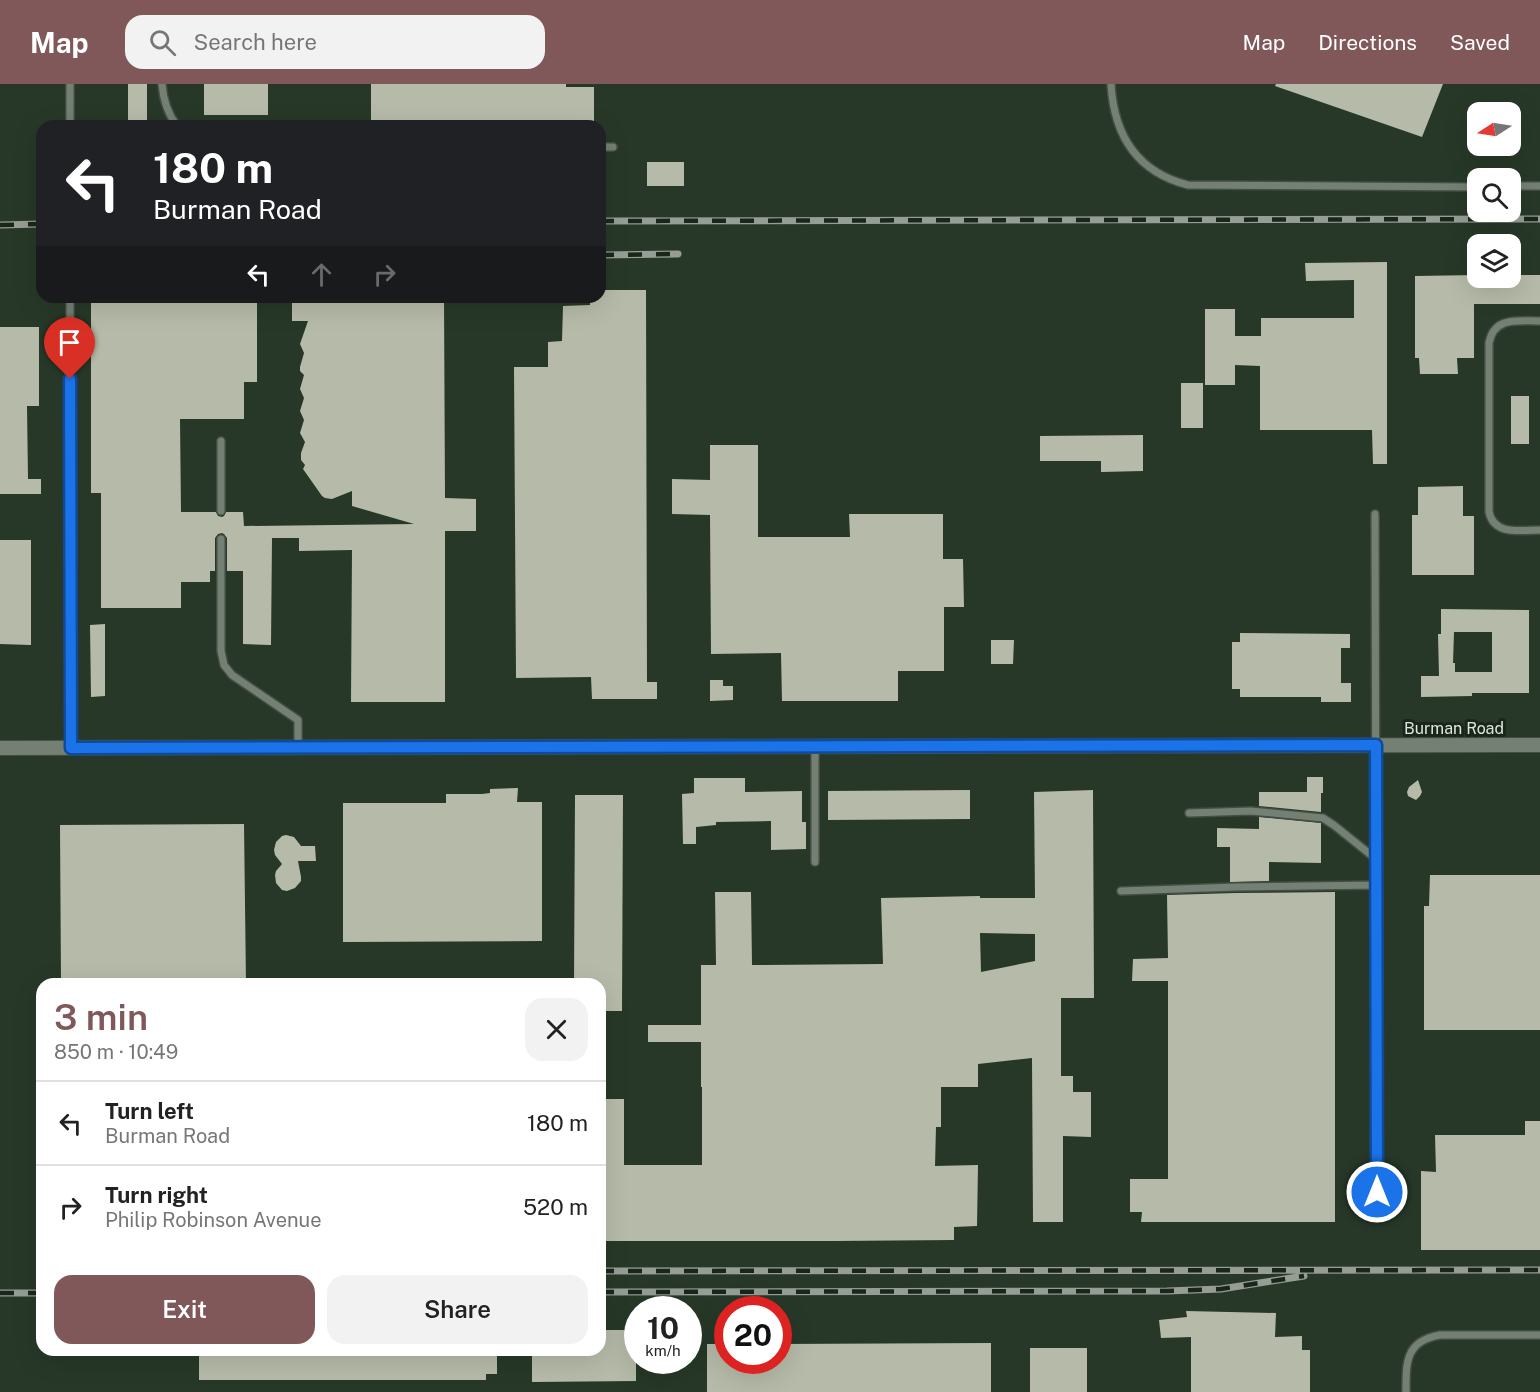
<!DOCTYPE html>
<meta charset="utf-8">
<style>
:root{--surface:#fff;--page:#f2f2f2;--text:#222;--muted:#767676;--line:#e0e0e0;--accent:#81585a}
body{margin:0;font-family:"Public Sans",sans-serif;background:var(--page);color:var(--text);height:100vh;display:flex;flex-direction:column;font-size:22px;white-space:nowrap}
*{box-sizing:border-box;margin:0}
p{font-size:20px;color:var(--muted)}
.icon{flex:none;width:33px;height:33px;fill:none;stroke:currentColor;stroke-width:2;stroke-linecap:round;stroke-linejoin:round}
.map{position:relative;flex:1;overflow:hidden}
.sheet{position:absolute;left:36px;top:894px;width:570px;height:378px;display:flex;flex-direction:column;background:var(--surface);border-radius:18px;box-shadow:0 6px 24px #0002}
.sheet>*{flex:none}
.hud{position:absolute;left:36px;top:36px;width:570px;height:183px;border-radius:18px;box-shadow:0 6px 24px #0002;background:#202124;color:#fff;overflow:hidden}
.needle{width:39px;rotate:258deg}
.fabs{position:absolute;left:1467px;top:18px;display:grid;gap:12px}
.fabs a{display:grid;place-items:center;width:54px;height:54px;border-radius:12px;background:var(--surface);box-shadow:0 6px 24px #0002;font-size:30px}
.speed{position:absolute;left:624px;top:1212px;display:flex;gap:12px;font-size:30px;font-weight:700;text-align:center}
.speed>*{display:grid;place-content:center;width:78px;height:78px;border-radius:50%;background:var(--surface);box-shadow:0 6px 24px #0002;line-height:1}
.speed small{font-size:15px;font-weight:400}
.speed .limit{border:9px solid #d22;background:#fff;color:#111}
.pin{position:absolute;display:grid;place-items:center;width:51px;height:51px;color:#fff;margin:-62px -26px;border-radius:50% 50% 50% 0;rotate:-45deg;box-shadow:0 0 6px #0007}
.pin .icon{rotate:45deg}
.me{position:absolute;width:66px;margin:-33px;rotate:0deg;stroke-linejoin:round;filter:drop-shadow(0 0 4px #0008)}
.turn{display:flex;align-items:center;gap:21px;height:126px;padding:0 18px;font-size:27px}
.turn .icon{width:78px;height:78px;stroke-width:2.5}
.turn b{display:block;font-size:42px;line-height:51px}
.lanes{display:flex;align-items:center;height:57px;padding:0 18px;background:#0003;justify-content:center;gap:30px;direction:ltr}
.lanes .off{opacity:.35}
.round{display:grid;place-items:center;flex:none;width:63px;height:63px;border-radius:18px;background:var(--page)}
.head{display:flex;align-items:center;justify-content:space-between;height:102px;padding:0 18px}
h1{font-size:36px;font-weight:600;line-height:45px;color:var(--accent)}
.button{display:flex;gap:12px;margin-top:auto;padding:12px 18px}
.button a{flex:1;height:69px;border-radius:18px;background:var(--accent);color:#fff;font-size:24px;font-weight:600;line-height:69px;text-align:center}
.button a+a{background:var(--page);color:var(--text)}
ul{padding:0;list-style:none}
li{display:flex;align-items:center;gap:18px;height:84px;padding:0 18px;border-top:2px solid var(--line)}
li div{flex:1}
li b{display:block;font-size:22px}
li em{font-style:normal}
header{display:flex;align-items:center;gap:36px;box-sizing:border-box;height:84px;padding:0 30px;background:var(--accent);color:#fff}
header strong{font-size:28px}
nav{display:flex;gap:33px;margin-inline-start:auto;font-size:21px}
.search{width:420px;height:54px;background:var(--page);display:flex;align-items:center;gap:15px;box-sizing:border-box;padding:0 21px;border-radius:18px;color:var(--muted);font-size:22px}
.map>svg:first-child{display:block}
.built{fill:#273828;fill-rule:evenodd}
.building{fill:#b6bba9;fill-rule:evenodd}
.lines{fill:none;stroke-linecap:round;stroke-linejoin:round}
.lane-casing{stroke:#434d44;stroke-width:10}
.street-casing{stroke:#434d44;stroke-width:16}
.lane{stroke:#738073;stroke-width:7}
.street{stroke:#738073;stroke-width:14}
.rail-casing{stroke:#959d95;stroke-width:7}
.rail{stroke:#1b261b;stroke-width:4.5;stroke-dasharray:14;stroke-linecap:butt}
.route-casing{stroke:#114b97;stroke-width:15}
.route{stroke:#1a73e8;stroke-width:10}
.labels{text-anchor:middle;stroke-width:6;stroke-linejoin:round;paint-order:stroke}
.street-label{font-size:16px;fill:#dee5de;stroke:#1b261b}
</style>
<header>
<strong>Map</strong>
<div class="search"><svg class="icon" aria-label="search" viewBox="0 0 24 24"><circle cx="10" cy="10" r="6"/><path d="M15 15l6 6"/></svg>Search here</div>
<nav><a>Map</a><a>Directions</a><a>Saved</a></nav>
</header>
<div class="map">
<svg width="1540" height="1308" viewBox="0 0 1540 1308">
<rect width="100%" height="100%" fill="#253025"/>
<path class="built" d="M0 0H1540V1308H0ZM1478 28H1510V62H1478ZM42 42H600V213H42ZM1478 94H1510V128H1478ZM1478 160H1510V194H1478ZM42 900H600V1266H42ZM638 1226H688V1276H638ZM728 1226H778V1276H728Z"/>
<path class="building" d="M128 0H147V42H128Z
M204 0H268V31H204Z
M371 0H566V3H594V42H371Z
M1276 0H1443L1422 53 1275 2Z
M647 78H684V102H647Z
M1387 178V380H1373L1372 346H1260V282L1235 281V301H1205V225H1235V252H1261V234H1354V196L1306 197 1305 179Z
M1478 191V194H1510V191H1540V220H1474V274H1457L1458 290H1420L1419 274H1415V192Z
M600 206H646L647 598H657V615H592L591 593 516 594 514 283H548V258L562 257 563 222 590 221V213H600Z
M91 213H257V298H244V335H180L181 428H216L218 432 222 433 224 432 226 428H243L244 442 414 440 352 422V407L332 415 325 414 322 412 303 385 305 381 301 376V369L305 358 300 349 304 336 300 327 304 314 300 305 304 291 300 287V283L304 269 300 260 308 237H292V214L444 213 445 414 476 415V447H445V618H351L352 466 299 467V454H272L271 561 243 560V487H227V454L224 450 222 449 218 450 215 454V487H210V498H181V524H101V409H91Z
M0 243H39V322H27L28 395H41V410H0Z
M1181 299H1203V344H1181Z
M1511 312H1529V360H1511Z
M1143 351V387L1101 388V377H1040V352Z
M710 361H758V453H850L849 430H943V475H963L964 523H944V587H898V617H782L781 569 711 570 710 431 672 430V395L710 396Z
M1463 402V432H1474V491H1412V431H1418V403Z
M0 456H31V561L0 560Z
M1441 525 1529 526V609H1472V612L1421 613V592H1439L1438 550H1441ZM1454 548H1492V588H1455V579H1453Z
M105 540V612L91 613 90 541Z
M1240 549 1350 550V564H1341V599H1351V618H1321V613H1240V605H1232V558H1240Z
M991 556H1014L1013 580H991Z
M710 596H723V602H733V616L710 617Z
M1307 693H1323V709H1321V728L1259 722V708H1307Z
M694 694H745V708L802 707V738H806V765L771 766V737L716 738V741L696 743V760H683L682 710 694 709Z
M1418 696 1422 708 1420 712 1416 716 1408 712 1407 708 1409 703Z
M518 704 517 718H542V857L343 858V719H446V710H482L490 709V705Z
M970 706V735L828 736V707Z
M1093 706 1094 914H1061V992H1073V1008H1091V1053L1063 1052V1138H1033L1032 974 978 980V1003H941V1043H936L935 1082 978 1081 977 1142 954 1143V1156L835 1157H600V1015H624V1081H702V1003H701V958H648V941H701V881H716L715 808H751L752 881 883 880 881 814 980 812V814H1035L1034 708ZM980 849 1035 850V877L981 888Z
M575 711H623L622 927H600V900H574Z
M1259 733 1321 739V779L1269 778V797L1230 798V763H1217V744L1259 745Z
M244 740 246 900H61L60 741Z
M286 751 294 753 301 762H315L316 777H298L301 793V797L295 804 287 807 282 806 276 799 275 791 276 787 282 780 275 771 274 766 276 758 282 752Z
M1430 791H1540V946H1424V822H1429Z
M1335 808V1138H1141L1142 1128H1130V1095H1168V897H1132L1133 875 1168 874 1167 811 1236 809Z
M1525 1037H1540V1166H1421V1087L1436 1088 1435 1051H1525Z
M1186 1227 1276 1229 1275 1253 1302 1252V1266H1310V1308H1191V1253L1161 1254 1159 1236 1187 1233Z
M600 1246H636V1297L532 1298V1266H600Z
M991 1259V1308H707V1260H728V1276H778V1260Z
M1030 1264H1087V1308H1030Z
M199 1266H497V1290H486V1296H199Z"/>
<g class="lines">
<g class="lane-casing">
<path id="lane" d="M162 0C163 15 168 30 177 42
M1111 0C1114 51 1137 88 1188 101L1478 103
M70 42V0
M600 63H613
M1510 102H1540
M70 213 71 664
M1540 237C1519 237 1494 232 1489 259V428C1494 452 1521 446 1540 446
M221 357V427
M1375 430 1377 1130
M221 455V567L224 581 232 591 298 636V663
M815 662V778
M1189 729 1251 727 1323 734 1335 742 1376 775
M1121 807 1236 803 1376 801
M1406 1308C1406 1279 1405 1257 1440 1251H1540"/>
</g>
<g class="street-casing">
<path id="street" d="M0 664 1540 661"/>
</g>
<use href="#lane" class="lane"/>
<use href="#street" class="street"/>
<g class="rail-casing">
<path id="rail" d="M600 137 1540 135
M0 141 42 140
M600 171 678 170
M600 1187 1540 1186
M600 1208 1167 1207 1221 1205 1304 1192
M0 1209H42"/>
</g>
<use href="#rail" class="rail"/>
</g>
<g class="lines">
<g class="route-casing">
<path id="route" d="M70 295 71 664 1376 661 1377 1108"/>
</g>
<use href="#route" class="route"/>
</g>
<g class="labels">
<g class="street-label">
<text x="1454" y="650">Burman Road</text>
</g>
</g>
</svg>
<div class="fabs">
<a><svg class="needle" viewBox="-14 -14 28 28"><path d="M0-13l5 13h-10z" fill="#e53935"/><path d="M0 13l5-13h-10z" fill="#767676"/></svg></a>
<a><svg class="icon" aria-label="search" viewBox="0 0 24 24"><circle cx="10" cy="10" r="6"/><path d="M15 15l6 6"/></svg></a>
<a><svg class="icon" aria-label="layers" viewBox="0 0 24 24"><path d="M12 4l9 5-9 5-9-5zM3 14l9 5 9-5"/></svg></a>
</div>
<div class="speed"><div>10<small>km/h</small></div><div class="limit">20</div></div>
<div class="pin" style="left:70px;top:295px;background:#d93025"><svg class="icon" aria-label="arrive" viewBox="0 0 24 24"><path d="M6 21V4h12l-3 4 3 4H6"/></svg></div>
<svg class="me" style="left:1377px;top:1108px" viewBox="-20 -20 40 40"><circle r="17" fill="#1a73e8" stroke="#fff" stroke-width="3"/><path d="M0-11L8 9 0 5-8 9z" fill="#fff"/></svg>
<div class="hud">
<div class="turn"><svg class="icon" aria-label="left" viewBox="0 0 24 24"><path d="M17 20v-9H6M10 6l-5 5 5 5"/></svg><div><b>180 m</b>Burman Road</div></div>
<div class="lanes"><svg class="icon" aria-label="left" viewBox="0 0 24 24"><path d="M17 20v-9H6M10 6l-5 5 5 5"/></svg><svg class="icon off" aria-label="ahead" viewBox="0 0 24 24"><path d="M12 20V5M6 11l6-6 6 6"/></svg><svg class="icon off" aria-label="right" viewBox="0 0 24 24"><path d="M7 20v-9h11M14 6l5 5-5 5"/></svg></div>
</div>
<section class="sheet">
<div class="head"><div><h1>3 min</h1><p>850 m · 10:49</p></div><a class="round"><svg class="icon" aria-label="close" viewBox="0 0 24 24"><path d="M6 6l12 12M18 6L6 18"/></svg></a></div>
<ul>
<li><svg class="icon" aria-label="left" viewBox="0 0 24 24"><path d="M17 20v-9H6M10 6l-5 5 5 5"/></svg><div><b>Turn left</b><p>Burman Road</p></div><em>180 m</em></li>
<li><svg class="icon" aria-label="right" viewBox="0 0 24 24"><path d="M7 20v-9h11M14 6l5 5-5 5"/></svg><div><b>Turn right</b><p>Philip Robinson Avenue</p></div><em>520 m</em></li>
</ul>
<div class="button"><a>Exit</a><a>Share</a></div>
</section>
</div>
